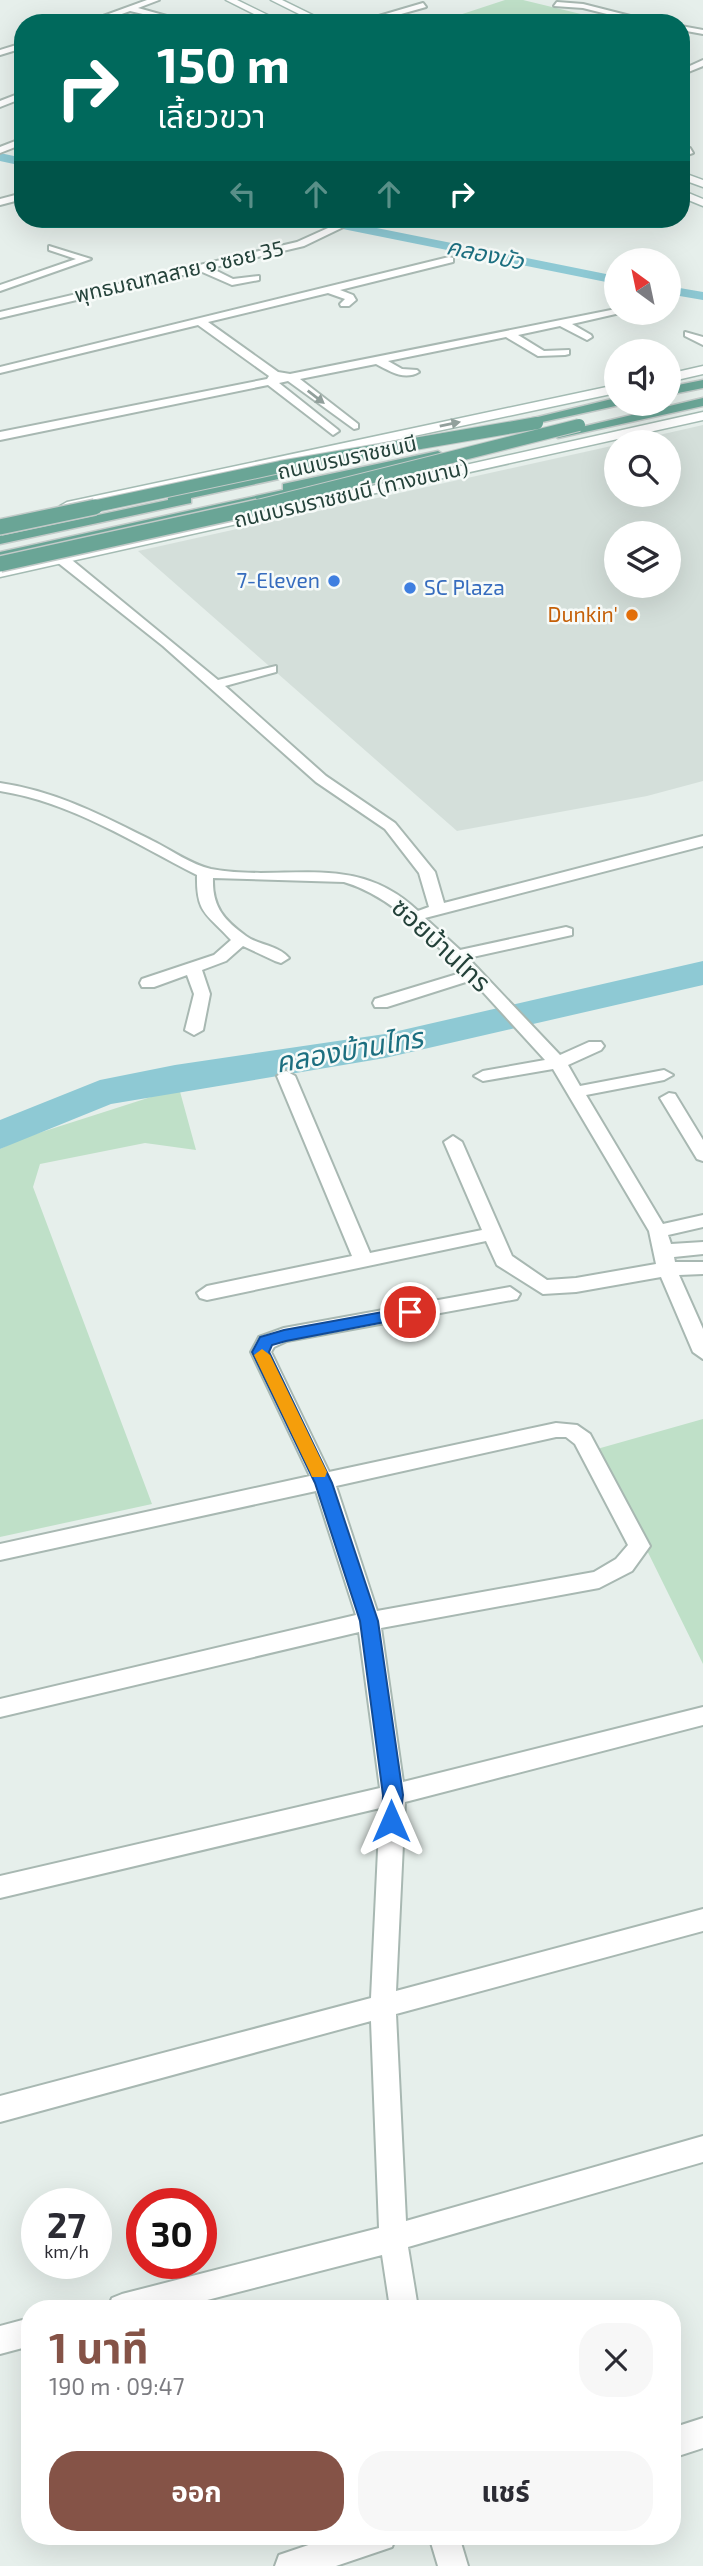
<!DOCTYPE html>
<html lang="th">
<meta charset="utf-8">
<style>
:root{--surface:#fff;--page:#f7f7f7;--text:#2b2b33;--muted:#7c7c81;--accent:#855347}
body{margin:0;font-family:"Exo 2","Noto Sans Thai",sans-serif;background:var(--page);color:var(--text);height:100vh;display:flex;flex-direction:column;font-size:26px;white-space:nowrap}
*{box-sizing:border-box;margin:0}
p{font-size:23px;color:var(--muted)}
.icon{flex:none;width:38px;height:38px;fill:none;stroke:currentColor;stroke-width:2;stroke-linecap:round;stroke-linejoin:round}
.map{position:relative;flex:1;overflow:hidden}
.side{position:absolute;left:21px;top:2300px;width:660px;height:245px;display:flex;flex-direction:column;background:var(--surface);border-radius:28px;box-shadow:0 7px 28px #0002}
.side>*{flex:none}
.banner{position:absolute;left:14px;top:14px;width:676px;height:214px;border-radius:28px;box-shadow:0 7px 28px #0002;background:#00695c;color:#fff;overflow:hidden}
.needle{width:46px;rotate:327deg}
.fabs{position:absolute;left:604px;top:248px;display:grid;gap:14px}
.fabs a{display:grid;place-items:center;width:77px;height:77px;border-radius:50%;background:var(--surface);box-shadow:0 7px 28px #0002;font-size:35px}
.speed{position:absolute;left:21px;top:2188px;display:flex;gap:14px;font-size:35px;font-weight:700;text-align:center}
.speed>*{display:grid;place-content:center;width:91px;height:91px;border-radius:50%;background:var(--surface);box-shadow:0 7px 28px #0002;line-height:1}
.speed small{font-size:18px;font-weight:400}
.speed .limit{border:10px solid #d22;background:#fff;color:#111}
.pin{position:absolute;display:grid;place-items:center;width:60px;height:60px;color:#fff;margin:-30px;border:4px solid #fff;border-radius:50%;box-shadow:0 2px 7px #0007}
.me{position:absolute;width:77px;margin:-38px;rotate:0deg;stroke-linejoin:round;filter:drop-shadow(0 0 5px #0008)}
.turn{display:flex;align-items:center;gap:24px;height:147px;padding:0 28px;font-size:32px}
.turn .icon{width:91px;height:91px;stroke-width:2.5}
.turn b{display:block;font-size:49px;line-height:60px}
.lanes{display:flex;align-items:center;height:66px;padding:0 28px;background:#0003;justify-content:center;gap:35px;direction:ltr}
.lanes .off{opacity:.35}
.round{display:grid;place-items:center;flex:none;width:74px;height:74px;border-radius:28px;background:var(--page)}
.head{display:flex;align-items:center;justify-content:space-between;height:119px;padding:0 28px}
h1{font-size:42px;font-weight:700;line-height:52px;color:var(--accent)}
.cta{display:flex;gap:14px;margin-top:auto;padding:14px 28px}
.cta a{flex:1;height:80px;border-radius:28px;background:var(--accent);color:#fff;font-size:28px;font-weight:700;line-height:80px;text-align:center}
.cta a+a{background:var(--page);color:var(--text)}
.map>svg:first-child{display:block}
.built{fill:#d4dfda;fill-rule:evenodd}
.green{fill:#bfe0c8}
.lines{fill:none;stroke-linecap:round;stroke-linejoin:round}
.canal{fill:#8ec9d4;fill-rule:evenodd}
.river{fill:#8ec9d4;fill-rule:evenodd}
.minor-casing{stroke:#a8b8b2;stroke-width:4}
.secondary-casing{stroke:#a4bbb3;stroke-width:3}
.primary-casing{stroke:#c2cac8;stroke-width:3}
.minor{fill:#fff;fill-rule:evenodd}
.secondary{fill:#fff;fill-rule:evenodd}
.primary{fill:#6aa596;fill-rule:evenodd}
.primary-bridge-far1-casing{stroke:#c2cac8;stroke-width:14;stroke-linecap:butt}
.primary-bridge-casing{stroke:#c2cac8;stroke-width:18;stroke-linecap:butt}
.primary-bridge-far1{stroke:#6aa596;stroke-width:12}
.primary-bridge{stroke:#6aa596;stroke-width:15}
.oneway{fill:#92a09c}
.route{fill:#1a73e8;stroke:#114b97;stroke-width:2}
.slow{fill:#f59e0b}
.shop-dot{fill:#3f7fe0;stroke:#f7fbf9;stroke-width:2.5}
.food-dot{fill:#e8710a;stroke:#f7fbf9;stroke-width:2.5}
.labels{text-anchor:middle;stroke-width:5;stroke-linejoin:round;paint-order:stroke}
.far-street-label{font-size:21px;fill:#24423a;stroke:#f7fbf9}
.far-shop-label{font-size:21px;fill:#366cbe;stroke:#f7fbf9;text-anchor:end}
.far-food-label{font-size:21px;fill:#c56008;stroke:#f7fbf9;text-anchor:end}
.far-water-label{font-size:23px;font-style:italic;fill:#1c6f80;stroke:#f7fbf9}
.street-label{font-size:26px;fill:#24423a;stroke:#f7fbf9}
.water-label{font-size:28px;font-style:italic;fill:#1c6f80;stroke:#f7fbf9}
</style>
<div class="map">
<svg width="703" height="2566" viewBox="0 0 703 2566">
<rect width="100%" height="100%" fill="#e6efeb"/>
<path class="built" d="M703 425V781L647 796 457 831 138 551 616 445V495H668V443H624ZM616 534H668V586H616Z"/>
<path class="green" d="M505 0H523L618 23H435Z
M179 1088 196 1150 145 1143 40 1164 33 1187 152 1504 0 1537V1149L23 1138Z
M703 1419V1664L597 1449Z"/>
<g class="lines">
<path class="canal" d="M0 153 23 158V166L0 161Z
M306 219H332L616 276V284L313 223Z
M668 286 703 292V300L668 294Z"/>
<path class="river" d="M703 961V985L385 1058 111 1104 0 1149V1120L100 1080 175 1065 385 1034Z"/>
<g class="minor-casing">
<path id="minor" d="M147 0H159L138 8 181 20 177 22 130 11 97 23H84Z
M557 2 583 4 658 23H643L583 8 554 6Z
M423 3 426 7 369 23H355Z
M681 26 703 30V34L681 30Z
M23 43V48L0 55V50Z
M703 60V66L681 75V70Z
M23 92V98L0 107V101Z
M23 138V144L0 153V147Z
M690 148 693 153 681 157V151Z
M23 193V199L0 205V199Z
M348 219H360L304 246 211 268 233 279 259 276V280L232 285 200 271 0 318V312L297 242Z
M49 246 91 259 0 291V285L76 259 49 250Z
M449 257 453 258V262L340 290 353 295 356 300 349 306H341L340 304 345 299 328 293 208 322 278 372 290 374 616 309V313H620L572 324 591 335 592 337 587 340 560 326 518 335 544 351 569 350V354L565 355 538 356 506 337 388 361 402 369 417 370 419 372C404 381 390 371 376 364L300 379 358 424V428L354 429 288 381 279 383 337 429 339 431 333 435 268 385 0 440V432L267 379 269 376 198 325 0 373V367Z
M668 298 673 299V303L668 304Z
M685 332 703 337V345L685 336Z
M57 556H67L218 680 276 666V672L225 686 326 776 395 823 435 872 444 903 703 836V846L425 918 460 950 566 927 572 929V935L468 958 560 1055 589 1042H601L604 1046 601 1050 568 1065 580 1086 664 1070 673 1075 664 1080 586 1095 663 1224 703 1215V1227L668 1235 671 1244 703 1242V1254L674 1257 675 1262H703V1274L679 1275 703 1329V1359L693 1352 661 1277 576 1292 543 1294 497 1265 486 1241 207 1300 200 1298 197 1293 207 1286 352 1256 277 1076 286 1071 295 1076 370 1253 482 1230 444 1142 453 1136 462 1142 512 1256 547 1280 576 1278 656 1264 649 1231 553 1069 483 1081 474 1076 483 1071 545 1060 472 980 387 1007H375L373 1003 375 999 464 972C427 937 394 897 344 882L213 878C212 907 224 920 246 936 258 945 278 945 289 958L281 963 275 961 243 946 226 961 202 970 210 994 203 1030 194 1035 185 1030 194 994 187 975 154 987H142L140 983 142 979 214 955 231 940C208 914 196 915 197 875 134 843 71 802 0 791V783C56 791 103 816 153 841 171 850 192 865 211 869 287 883 354 850 418 911L429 907 419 873 385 829 316 782 163 646 57 562Z
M669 1093 675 1094 703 1140V1161L697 1159 660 1098Z
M510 1287 520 1294 517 1299 287 1341 274 1347 271 1352 329 1472 556 1423 577 1425 590 1434 650 1546 632 1571 599 1588 381 1628 403 1782 703 1707V1725L405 1802 396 1991 703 1909V1931L396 2014 406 2221 703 2136V2162L408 2247 418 2308H390L382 2255 176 2308H108L112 2298 122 2294 379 2228 371 2021 0 2122V2096L371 1998 380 1808 0 1898V1876L380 1788 359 1632 0 1717V1699L356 1615 316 1491 0 1560V1544L310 1476 251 1352 259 1337 284 1328ZM556 1437H566L575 1444 628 1545 616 1559 594 1572 377 1611 336 1486Z
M30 2318V2346L0 2354V2326Z
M703 2418V2448L672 2458V2428Z
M335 2536H396L392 2547 336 2566H275L279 2555Z
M429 2536H459L468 2566H438Z"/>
</g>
<g class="secondary-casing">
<path id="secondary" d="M226 0H237L284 23H272Z
M271 0H282L329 23H317Z
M681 172 703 180V187L681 179Z
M681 190 703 199V206L681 197Z
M703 366V374L668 382V374Z
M616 385V393L67 510 60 506 67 502Z
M703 412V420L0 577V569Z"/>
</g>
<g class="primary-casing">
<path id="primary" d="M703 380V388L668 395V387Z
M616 398V404L620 405 515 428 509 424Z
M703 398V406L558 438 552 434Z
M438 451 444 455 443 458 306 487V493L0 560V552L283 490V484Z
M306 465 313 469 311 472 191 498V503L186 504 0 544V536L168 500V495Z"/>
</g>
<use href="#minor" class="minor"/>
<use href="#secondary" class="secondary"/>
<use href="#primary" class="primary"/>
<g class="primary-bridge-far1-casing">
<path id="primary-bridge-far1" d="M87 508 280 467 537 423
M250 508 579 425"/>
</g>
<g class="primary-bridge-casing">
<path id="primary-bridge" d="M0 527 95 507
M0 564 258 507"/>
</g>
<use href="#primary-bridge-far1" class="primary-bridge-far1"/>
<use href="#primary-bridge" class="primary-bridge"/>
</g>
<defs><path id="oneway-solid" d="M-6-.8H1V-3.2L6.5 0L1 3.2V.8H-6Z" transform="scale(1.75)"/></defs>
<g class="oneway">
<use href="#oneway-solid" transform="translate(316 397) rotate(38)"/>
<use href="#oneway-solid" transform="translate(450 424) rotate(-12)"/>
</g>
<path class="route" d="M410 1307 418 1312 416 1316 286 1341 272 1345 269 1352 332 1483 378 1621 403 1795 399 1827 391 1829 384 1827 382 1821 383 1795 360 1621 315 1483 252 1352 260 1337 284 1330Z"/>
<path class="slow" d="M262 1349 270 1355 327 1472 325 1477H312L310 1472 254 1355Z"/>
<g class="shop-dot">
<circle cx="334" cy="581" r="7"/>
<circle cx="410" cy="588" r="7"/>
</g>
<circle class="food-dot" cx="632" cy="615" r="7"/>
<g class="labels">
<g class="far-street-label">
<text transform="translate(179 272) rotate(-13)" y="7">พุทธมณฑลสาย ๑ ซอย 35</text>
<text transform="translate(347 458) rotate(-12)" y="7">ถนนบรมราชชนนี</text>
<text transform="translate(351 494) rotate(-13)" y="7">ถนนบรมราชชนนี (ทางขนาน)</text>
</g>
<g class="far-shop-label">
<text x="320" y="588">7-Eleven</text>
<text x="424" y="595" text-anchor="start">SC Plaza</text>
</g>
<g class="far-food-label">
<text x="618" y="622">Dunkin'</text>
</g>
<g class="far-water-label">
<text transform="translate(485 254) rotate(12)" y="8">คลองบัว</text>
</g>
<g class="street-label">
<text transform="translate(441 945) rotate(43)" y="9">ซอยบ้านไทร</text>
</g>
<g class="water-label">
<text transform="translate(349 1050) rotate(-10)" y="10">คลองบ้านไทร</text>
</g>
</g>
</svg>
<div class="fabs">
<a><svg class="needle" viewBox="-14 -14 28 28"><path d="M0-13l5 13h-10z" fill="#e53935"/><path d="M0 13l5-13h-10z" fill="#7c7c81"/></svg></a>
<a><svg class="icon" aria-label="sound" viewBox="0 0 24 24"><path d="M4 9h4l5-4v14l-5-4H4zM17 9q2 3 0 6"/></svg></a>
<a><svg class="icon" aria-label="search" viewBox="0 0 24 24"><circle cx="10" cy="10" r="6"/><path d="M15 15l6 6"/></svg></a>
<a><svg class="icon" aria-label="layers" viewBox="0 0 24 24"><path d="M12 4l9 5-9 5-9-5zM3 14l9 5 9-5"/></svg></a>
</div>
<div class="speed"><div>27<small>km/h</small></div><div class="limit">30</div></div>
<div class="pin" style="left:410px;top:1312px;background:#d93025"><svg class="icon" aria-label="arrive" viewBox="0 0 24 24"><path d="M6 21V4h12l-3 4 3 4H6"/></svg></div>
<svg class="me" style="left:391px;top:1821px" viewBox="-20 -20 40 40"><path d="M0-17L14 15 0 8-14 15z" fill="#1a73e8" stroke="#fff" stroke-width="4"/></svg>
<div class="banner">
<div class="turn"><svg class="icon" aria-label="right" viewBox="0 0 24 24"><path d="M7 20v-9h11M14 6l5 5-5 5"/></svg><div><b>150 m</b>เลี้ยวขวา</div></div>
<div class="lanes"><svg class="icon off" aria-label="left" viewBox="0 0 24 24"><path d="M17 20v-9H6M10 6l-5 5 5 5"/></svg><svg class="icon off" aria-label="ahead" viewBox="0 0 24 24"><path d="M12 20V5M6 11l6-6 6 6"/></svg><svg class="icon off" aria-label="ahead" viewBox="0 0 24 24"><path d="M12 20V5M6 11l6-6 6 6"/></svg><svg class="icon" aria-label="right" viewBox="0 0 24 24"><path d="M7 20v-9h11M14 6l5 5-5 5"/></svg></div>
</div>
<section class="side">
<div class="head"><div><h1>1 นาที</h1><p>190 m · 09:47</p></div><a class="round"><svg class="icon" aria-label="close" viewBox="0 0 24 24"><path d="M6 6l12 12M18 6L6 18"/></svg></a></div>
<div class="cta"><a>ออก</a><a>แชร์</a></div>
</section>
</div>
